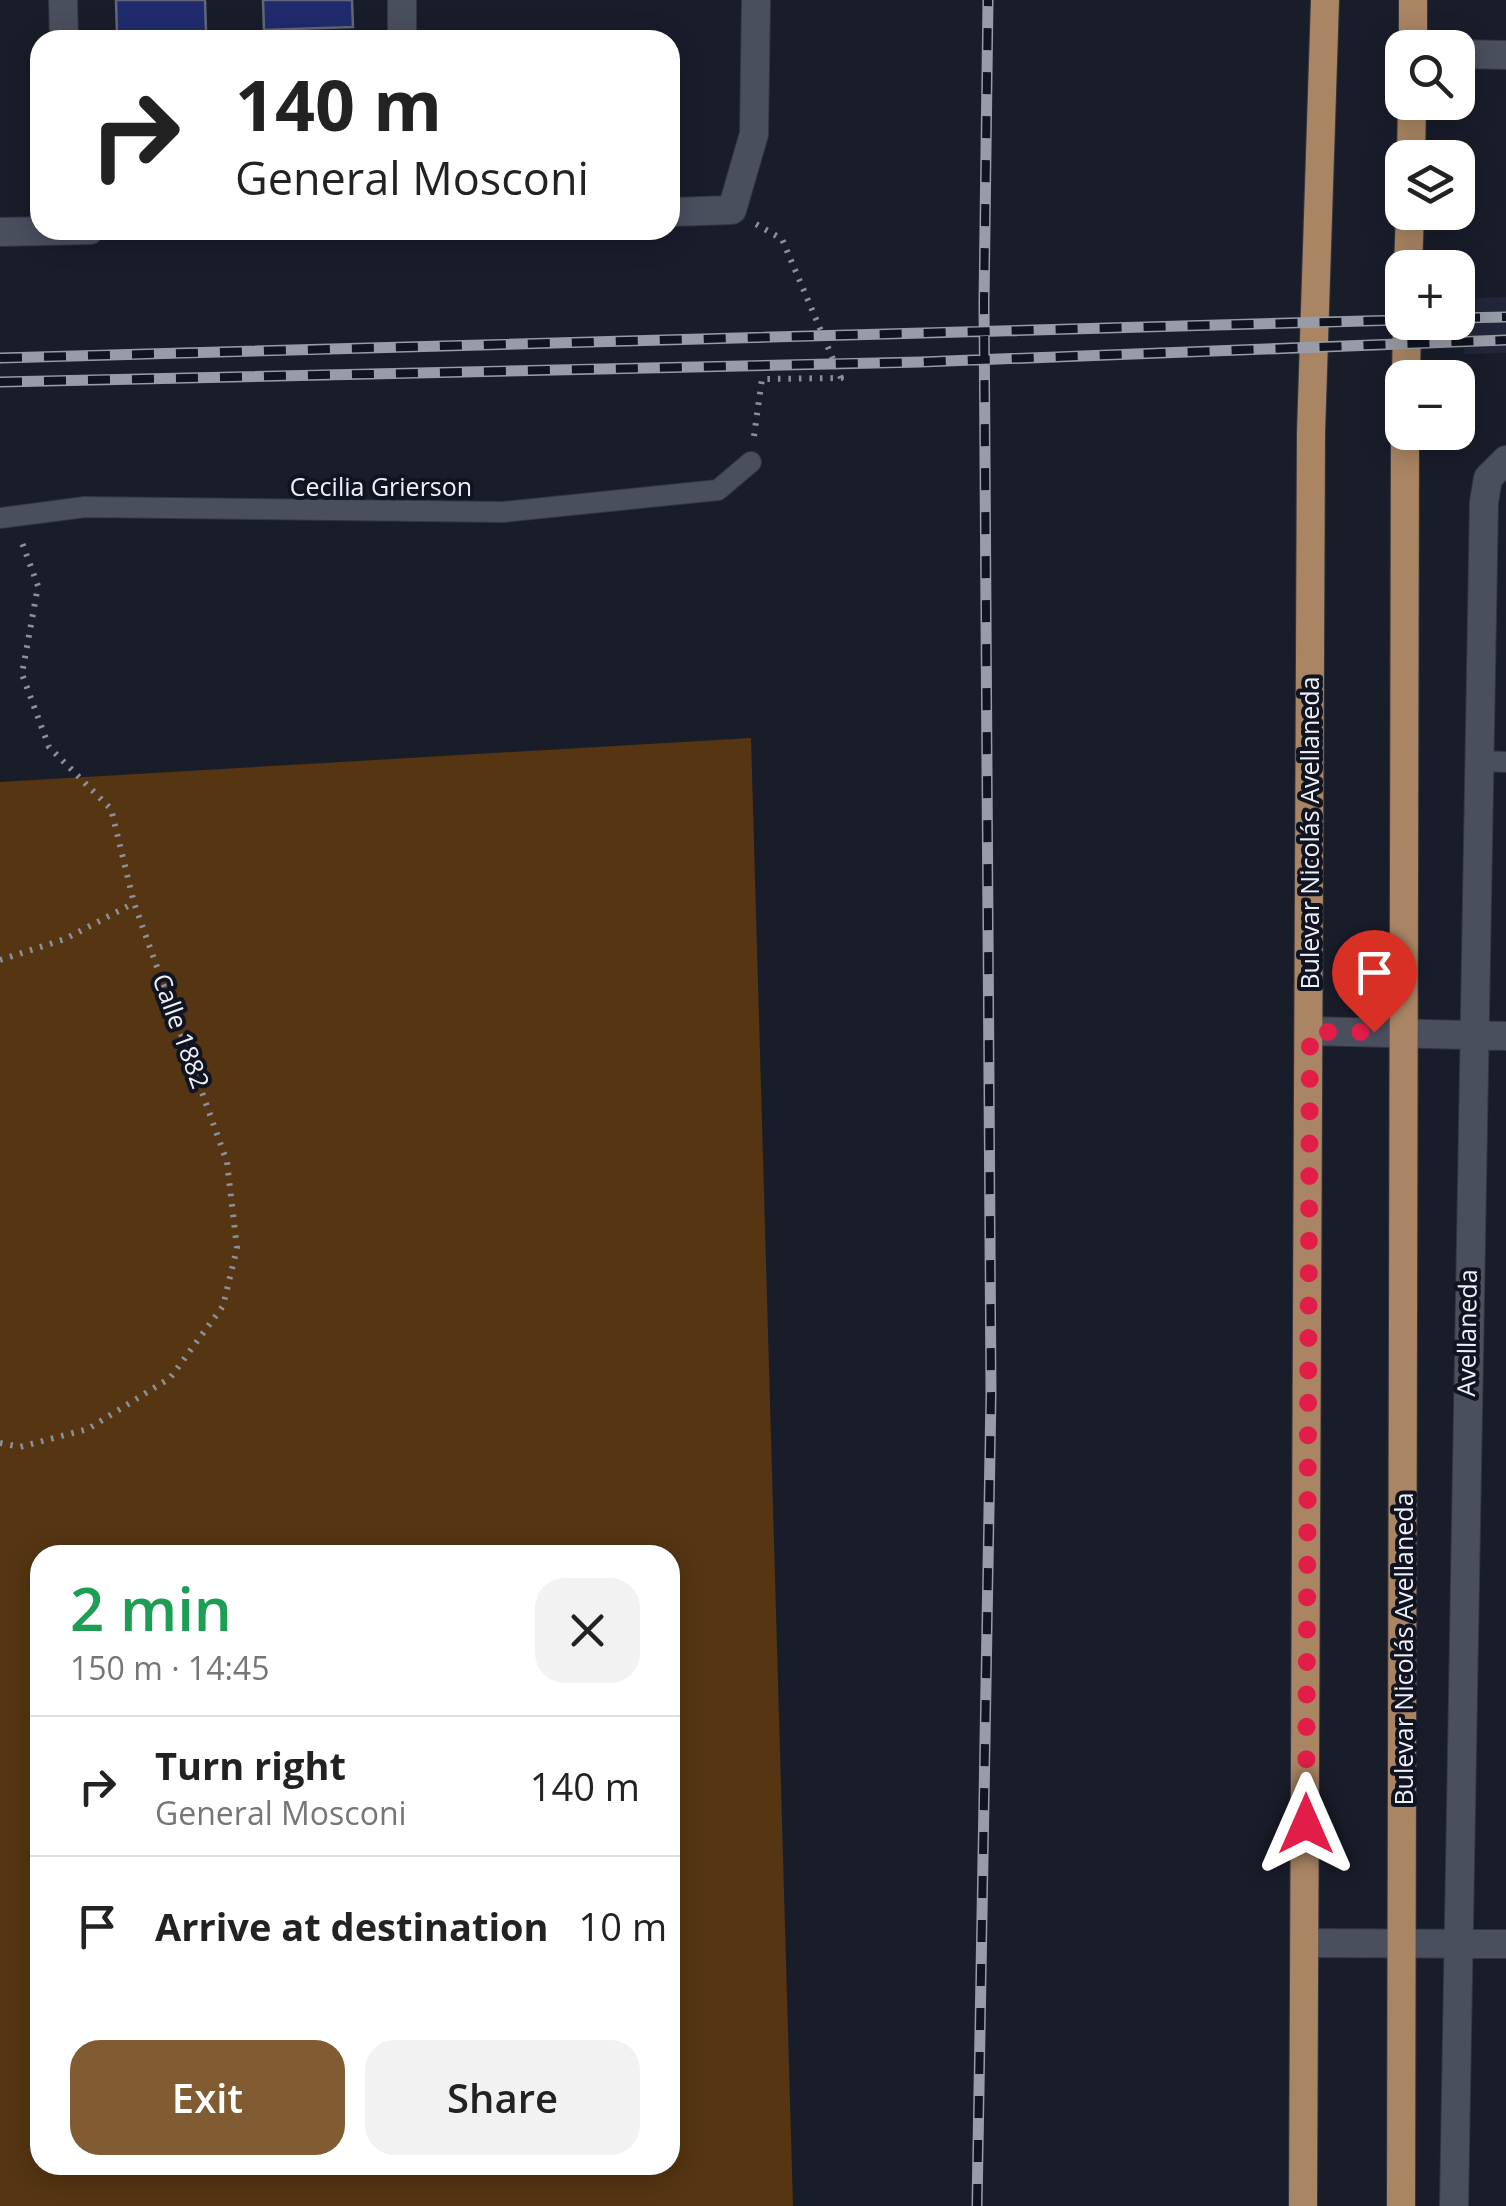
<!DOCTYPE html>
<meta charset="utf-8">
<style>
:root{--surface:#fff;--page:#f2f2f2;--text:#222;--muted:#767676;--line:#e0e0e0;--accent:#815c32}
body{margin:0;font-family:"Open Sans",sans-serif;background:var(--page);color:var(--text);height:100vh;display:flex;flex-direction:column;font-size:38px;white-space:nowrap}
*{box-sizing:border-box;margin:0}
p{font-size:32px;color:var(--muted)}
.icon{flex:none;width:55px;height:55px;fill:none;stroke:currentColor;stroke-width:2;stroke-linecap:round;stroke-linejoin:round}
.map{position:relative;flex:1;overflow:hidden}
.drawer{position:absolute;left:30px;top:1545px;width:650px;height:630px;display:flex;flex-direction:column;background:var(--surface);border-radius:30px;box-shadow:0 5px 25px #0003}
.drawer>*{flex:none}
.guide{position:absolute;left:30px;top:30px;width:650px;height:210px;border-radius:30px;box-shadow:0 5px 25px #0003;background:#fff;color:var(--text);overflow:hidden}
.buttons{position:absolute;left:1385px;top:30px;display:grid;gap:20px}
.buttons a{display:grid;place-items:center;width:90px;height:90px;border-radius:20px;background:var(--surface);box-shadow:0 5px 25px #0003;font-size:50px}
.pin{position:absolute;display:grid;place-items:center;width:85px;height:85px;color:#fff;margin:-102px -42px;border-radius:50% 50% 50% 0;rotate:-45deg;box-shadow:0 0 10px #0007}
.pin .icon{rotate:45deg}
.me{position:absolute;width:110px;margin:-55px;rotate:0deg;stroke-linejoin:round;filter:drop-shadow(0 0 8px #0008)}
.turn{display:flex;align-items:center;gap:35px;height:210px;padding:0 40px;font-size:45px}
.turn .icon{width:130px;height:130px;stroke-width:2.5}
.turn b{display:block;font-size:70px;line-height:85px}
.round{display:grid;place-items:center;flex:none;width:105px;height:105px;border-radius:30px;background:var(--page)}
.head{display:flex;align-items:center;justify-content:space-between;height:170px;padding:0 40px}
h1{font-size:60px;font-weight:600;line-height:75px;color:#1e9e55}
.cta{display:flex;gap:20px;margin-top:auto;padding:20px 40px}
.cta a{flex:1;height:115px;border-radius:30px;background:var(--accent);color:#fff;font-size:40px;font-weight:600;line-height:115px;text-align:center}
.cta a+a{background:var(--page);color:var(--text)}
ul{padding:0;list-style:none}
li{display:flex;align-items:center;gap:30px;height:140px;padding:0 40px;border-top:2px solid var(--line)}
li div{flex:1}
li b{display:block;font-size:38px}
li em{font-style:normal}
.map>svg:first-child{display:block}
.built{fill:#212739}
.green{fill:#553512;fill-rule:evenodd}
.building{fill:#1f2b6c;stroke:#616776;stroke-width:2.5}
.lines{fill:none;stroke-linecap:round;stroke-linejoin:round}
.service-casing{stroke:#343640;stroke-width:22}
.minor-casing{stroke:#343640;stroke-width:30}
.primary-casing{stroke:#343640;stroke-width:30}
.path{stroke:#8c909b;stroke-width:6;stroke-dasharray:2.5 8;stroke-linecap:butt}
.service{stroke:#4a4f5e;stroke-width:20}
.minor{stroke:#4a4f5e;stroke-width:28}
.primary{stroke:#a98563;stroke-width:28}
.rail-casing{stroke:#989ca6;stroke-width:11}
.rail{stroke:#101420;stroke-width:8;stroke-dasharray:22;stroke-linecap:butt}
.route{stroke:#e11d48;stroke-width:18;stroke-dasharray:0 32.4}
.labels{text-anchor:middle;stroke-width:8;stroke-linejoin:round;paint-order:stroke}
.street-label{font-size:25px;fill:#eef1fa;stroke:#101420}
</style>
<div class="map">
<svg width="1506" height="2206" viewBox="0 0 1506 2206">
<rect width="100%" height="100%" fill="#191d2a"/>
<path class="built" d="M1506 297V353L1464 354 1463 298Z"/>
<path class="green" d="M751 738 793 2206H0V782ZM40 1555H670V2165H40Z"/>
<path class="building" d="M116 0H205L206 31 117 34Z
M263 0H352L353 27 264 30Z"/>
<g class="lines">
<g class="service-casing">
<path id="service" d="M0 518 85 507 503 512 718 490 751 462
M1477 761 1506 762"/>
</g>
<g class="minor-casing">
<path id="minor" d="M63 0 64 40
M402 0V40
M1458 54 1506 55
M670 212 732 210 754 134 756 0
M0 232 90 230
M1310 1031 1506 1036
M1305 1943 1506 1944
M1454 2206 1484 502 1488 478 1506 460"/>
</g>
<g class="primary-casing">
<path id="primary" d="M1413 0V48
M1411 158 1412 102
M1408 268 1410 212
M1406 378 1407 322
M1303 2206 1311 433 1325 0
M1401 2206 1405 432"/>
</g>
<path class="path" d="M754 436 762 379 841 378 782 239 756 224
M0 960 65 939 134 903
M0 1443 20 1447 88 1429 170 1378 223 1306 237 1248 227 1162 134 903 111 809 49 747 22 674 38 586 21 540"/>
<use href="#service" class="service"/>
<use href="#minor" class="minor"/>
<use href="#primary" class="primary"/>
<g class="rail-casing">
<path id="rail" d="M1458 318 1506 317
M0 358 1402 320
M0 382 921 362 1506 340
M977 2206 991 1394 984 303 988 0"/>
</g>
<use href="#rail" class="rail"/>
</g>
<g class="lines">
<path class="route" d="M1306 1824 1310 1032H1374"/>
</g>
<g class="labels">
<g class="street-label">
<text x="381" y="496">Cecilia Grierson</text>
<text transform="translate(1310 833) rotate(-90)" y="9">Bulevar Nicolás Avellaneda</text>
<text transform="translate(181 1031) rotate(70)" y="9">Calle 1882</text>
<text transform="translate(1467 1333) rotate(-89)" y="9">Avellaneda</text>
<text transform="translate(1404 1649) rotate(-90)" y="9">Bulevar Nicolás Avellaneda</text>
</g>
</g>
</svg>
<div class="buttons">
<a><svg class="icon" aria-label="search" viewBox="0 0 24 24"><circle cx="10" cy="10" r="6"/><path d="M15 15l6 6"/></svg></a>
<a><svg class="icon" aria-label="layers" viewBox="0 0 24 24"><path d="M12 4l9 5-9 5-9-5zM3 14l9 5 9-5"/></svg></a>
<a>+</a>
<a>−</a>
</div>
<div class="pin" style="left:1374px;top:1032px;background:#d93025"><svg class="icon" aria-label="arrive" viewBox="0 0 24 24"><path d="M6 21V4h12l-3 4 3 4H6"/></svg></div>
<svg class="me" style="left:1306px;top:1824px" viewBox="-20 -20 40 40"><path d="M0-17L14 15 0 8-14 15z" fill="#e11d48" stroke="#fff" stroke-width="4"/></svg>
<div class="guide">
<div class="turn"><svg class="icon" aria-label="right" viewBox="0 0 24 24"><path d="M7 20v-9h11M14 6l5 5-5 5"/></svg><div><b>140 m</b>General Mosconi</div></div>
</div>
<section class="drawer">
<div class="head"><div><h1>2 min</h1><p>150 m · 14:45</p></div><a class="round"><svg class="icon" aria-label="close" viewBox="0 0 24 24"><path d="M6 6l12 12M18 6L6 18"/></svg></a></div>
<ul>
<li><svg class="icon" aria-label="right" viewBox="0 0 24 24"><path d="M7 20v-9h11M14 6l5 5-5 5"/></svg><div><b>Turn right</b><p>General Mosconi</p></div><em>140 m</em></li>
<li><svg class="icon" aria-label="arrive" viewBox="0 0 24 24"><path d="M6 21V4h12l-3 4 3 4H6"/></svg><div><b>Arrive at destination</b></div><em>10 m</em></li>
</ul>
<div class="cta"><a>Exit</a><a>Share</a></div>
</section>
</div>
